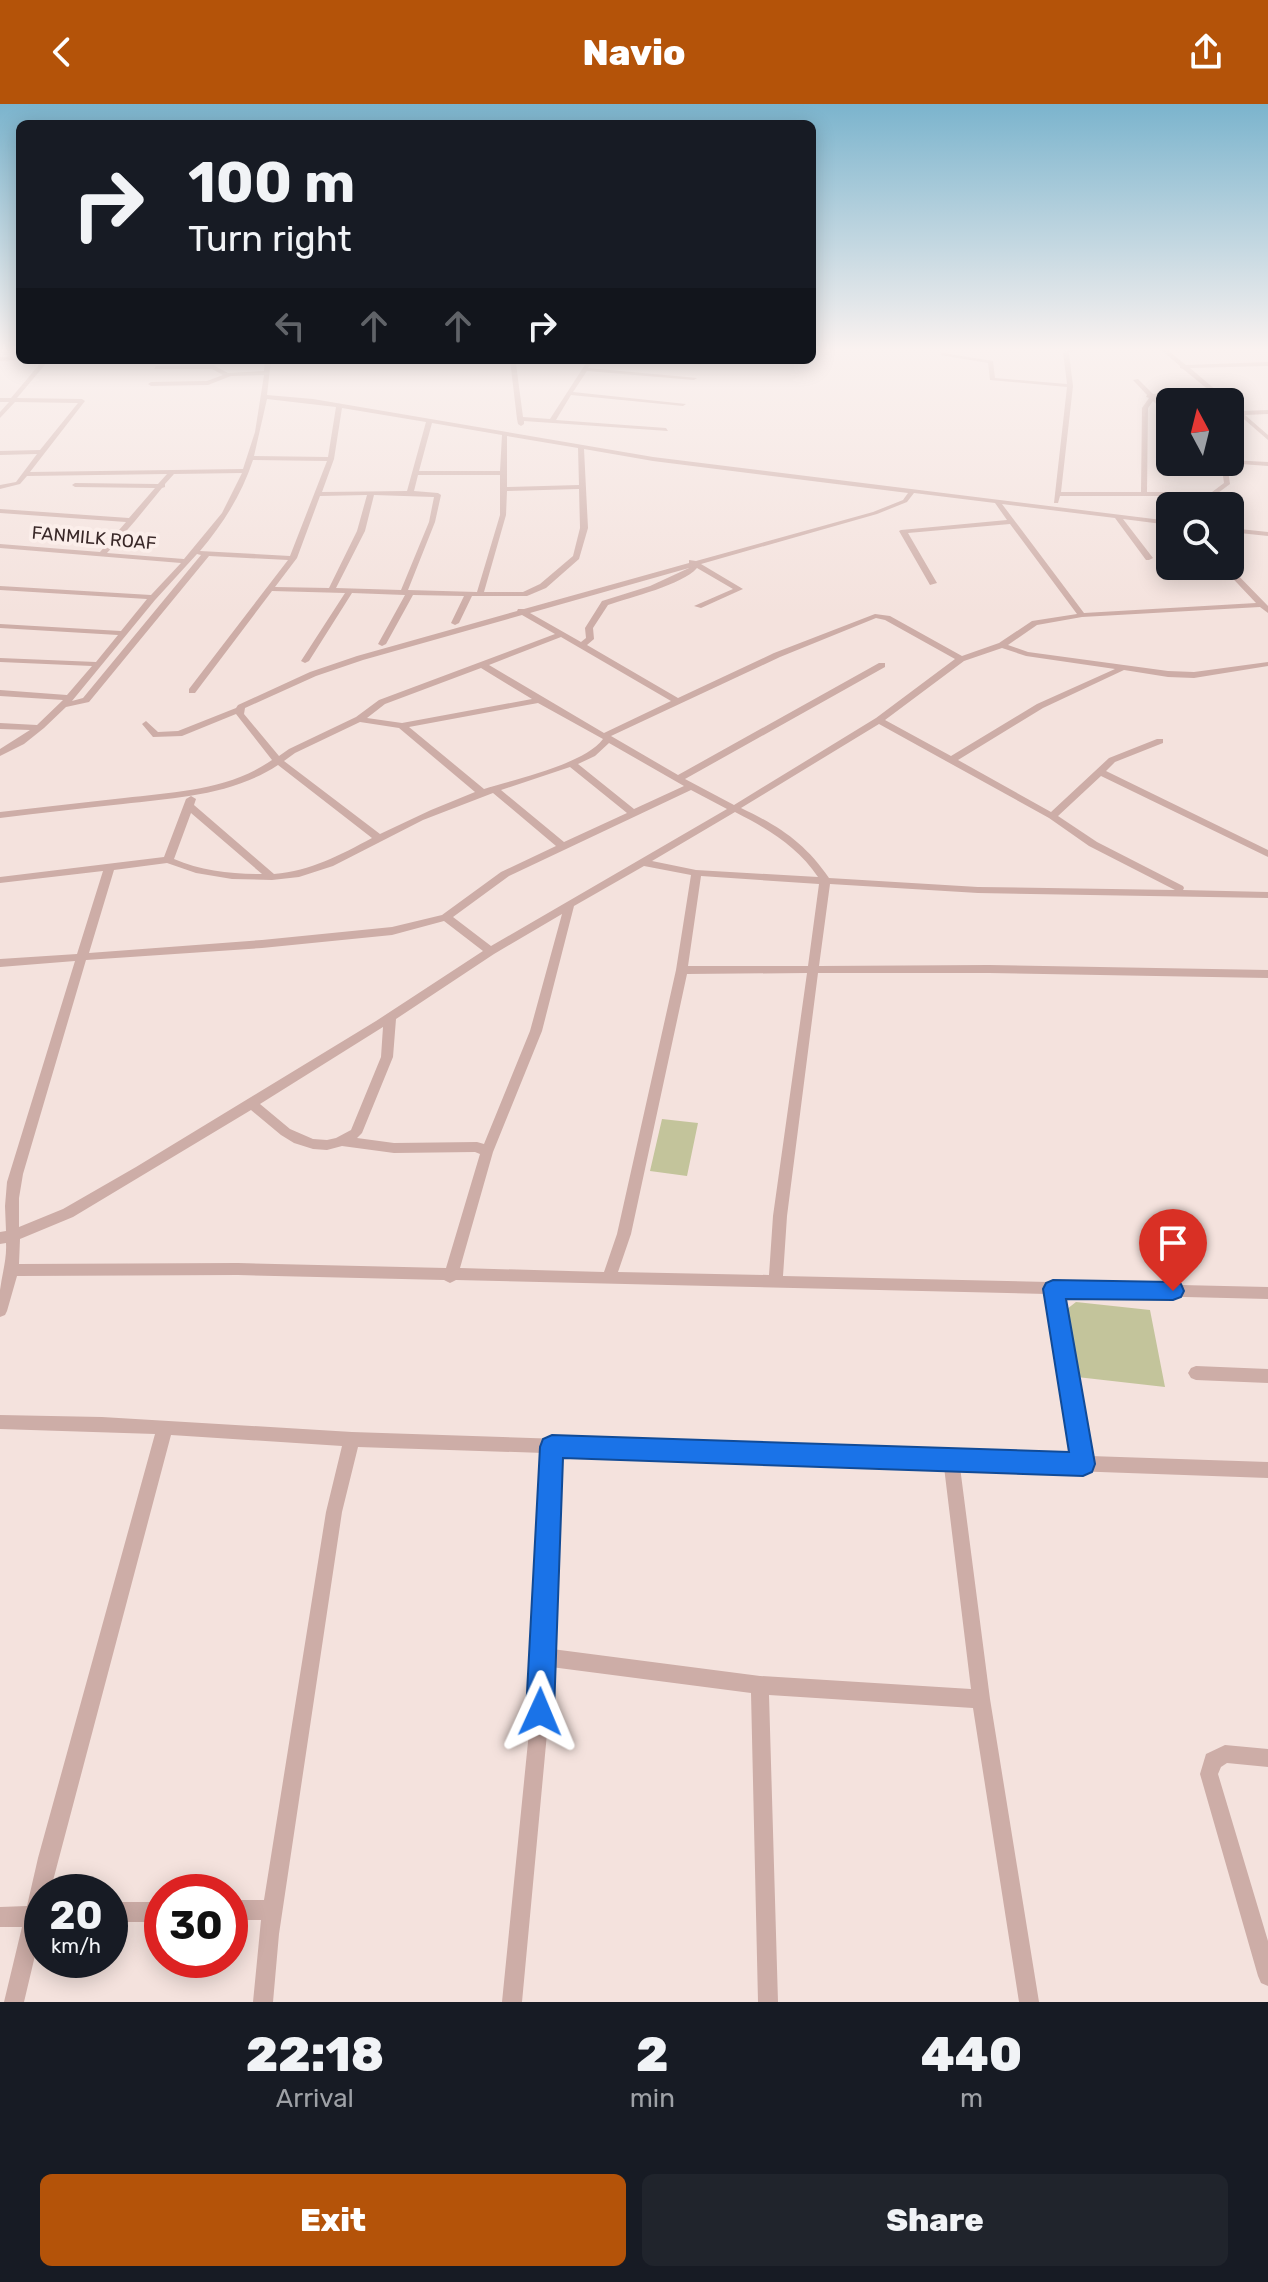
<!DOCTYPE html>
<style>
:root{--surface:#171b24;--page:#20242c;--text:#f1f3f6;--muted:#9ea1a6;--accent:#b45309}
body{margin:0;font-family:Rubik,sans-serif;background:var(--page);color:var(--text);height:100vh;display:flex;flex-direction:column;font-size:30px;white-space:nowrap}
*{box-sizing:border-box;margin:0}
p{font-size:26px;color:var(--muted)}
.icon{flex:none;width:44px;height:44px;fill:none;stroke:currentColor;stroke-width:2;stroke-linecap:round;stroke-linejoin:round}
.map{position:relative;height:1898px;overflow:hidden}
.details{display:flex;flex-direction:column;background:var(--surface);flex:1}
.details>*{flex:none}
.guide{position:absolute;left:16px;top:16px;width:800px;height:244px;border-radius:12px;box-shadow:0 4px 20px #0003;background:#171b24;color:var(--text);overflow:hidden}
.needle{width:52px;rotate:353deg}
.fabs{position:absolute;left:1156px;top:284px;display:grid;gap:16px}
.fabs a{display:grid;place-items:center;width:88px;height:88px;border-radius:12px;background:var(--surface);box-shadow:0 4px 20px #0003;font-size:40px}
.speed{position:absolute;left:24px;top:1770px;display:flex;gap:16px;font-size:40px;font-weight:700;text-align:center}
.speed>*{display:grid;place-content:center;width:104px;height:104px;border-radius:50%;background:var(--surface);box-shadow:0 4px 20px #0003;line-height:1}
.speed small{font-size:20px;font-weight:400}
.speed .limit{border:12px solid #d22;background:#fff;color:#111}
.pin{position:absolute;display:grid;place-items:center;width:68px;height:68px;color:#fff;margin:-82px -34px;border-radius:50% 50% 50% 0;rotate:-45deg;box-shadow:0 0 8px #0007}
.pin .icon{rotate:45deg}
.me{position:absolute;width:88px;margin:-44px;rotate:1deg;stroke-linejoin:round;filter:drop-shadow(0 0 6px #0008)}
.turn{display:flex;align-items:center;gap:28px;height:168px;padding:0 40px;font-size:36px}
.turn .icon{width:104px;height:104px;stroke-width:2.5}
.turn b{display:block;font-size:56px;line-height:68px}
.lanes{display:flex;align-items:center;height:76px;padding:0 40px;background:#0003;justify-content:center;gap:40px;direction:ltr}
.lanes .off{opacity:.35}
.eta{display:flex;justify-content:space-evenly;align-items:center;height:136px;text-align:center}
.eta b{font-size:48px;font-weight:800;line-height:56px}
.action{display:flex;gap:16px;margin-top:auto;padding:16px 40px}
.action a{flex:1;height:92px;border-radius:12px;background:var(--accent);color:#fff;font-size:32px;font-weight:800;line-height:92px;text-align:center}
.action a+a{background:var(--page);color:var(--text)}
header{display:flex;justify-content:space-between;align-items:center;height:104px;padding:0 40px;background:var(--accent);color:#fff;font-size:36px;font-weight:800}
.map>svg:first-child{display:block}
.green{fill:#c3c49b}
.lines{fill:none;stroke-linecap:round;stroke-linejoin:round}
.minor{fill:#cdada7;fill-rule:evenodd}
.route{fill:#1a73e8;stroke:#114b97;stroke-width:2}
.labels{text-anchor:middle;stroke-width:8;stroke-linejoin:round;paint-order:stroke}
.far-street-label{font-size:18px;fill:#392828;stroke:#fbeeea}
</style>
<header><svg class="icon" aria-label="back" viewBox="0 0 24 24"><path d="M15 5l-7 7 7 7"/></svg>Navio<svg class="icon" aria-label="share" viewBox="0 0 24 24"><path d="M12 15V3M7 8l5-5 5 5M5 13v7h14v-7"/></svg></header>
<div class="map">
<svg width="1268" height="1898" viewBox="0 0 1268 1898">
<rect width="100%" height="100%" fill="#f4e2dd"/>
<path class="green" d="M662 1015 698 1019 687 1072 650 1067Z
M1076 1198 1150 1206 1165 1283 1077 1273 1067 1205Z"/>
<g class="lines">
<path class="minor" d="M1071 245H1079L1069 249 1073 282 1061 388H1141L1142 304 1149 294 1146 293 1147 291 1133 276 1138 275 1153 290 1210 287 1183 265 1180 264V262L1160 245H1166L1186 261 1268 258V262L1190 264 1230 298H1223L1214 290 1156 293 1170 308V313L1153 297 1148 304 1147 388H1212L1224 379 1221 358H1230V356L1268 358V362L1227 359 1230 380 1214 392H1060L1058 399H1054L1067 283 990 276 988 259 940 251 943 249 993 257 995 274 1067 280 1063 248Z
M20 252V256L0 257V253Z
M43 256H49L17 294 82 295 85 297 30 368 243 365 255 328 264 271 231 272 208 281 151 282 148 280 151 278 207 277 223 271 212 265H154L156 262 213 261 228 269 264 267 265 256H271L267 291 313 295 653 353 1170 417V421L1123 415 1153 454 1149 456H1146L1115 414 1002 400 1084 509 1256 499 1221 462H1229L1268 502V509L1260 503 1082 513 1037 521 1008 541 1028 548 1168 567 1194 568 1268 558V562L1194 574 1168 573 1124 566 1043 604 958 656 1051 708 1109 654 1157 635H1163V639L1115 658 1106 667 1268 746V753L1101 672 1058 712 1097 738 1183 782 1184 784 1183 786 1268 788V794L978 789 830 780 819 862 989 861 1268 866V874L989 869H818L787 1112 783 1172 1268 1183V1195L1061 1190 1090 1352 1268 1358V1374L960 1363 990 1595 1039 1898H1019L973 1604 769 1591 778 1898H758L751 1589 551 1563 549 1608 522 1898H502L531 1608 544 1349 358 1343 342 1408 279 1830 273 1898H253L261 1816H230V1796H264L326 1408 342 1342 171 1331 50 1788H42V1822L24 1898H4L22 1823H0V1803L27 1802 38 1754 155 1330 0 1325V1311L102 1313 352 1328 1074 1352 1047 1190 456 1176 450 1179 444 1176 238 1171 17 1172 7 1207 5 1211 0 1213C0 1204 0 1195 0 1186 2 1170 7 1155 6 1139L0 1140V1128L6 1127 5 1102 7 1078 75 857 0 863V855L77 850 103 767 0 779V773L164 753 186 695 191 692 196 695 194 701 274 770C311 767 340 751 372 734L278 661C233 691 175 694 123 700 82 704 41 709 0 714V708C41 703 82 699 124 694 175 688 229 686 272 656L236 610 182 632 153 633 142 620 146 617 158 628 178 627 236 604 238 601 310 568 357 552 517 507 518 505H524L689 459V456L696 457 873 408 903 396 908 389 653 357 584 345 588 424 579 455 546 484 527 492H472L459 519 455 521 451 519 464 492 413 491 386 540 382 542 378 540 405 491 352 489 309 557 305 559 301 557 345 489 272 487 195 589H189V585L288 456 209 452 89 598 66 603 44 624 24 640 0 652V645L30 626 0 625V619L37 621 63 596 0 592V586L67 591 92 562 0 558V554L96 558 118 531 0 524V520L121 527 147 495 0 486V482L151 491 181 459 0 444V440L100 448 126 418 0 409V405L129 414 155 384 75 383 72 381 75 379 158 380 167 370 27 372 20 380 0 385V381L16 378 37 350 0 351V347L40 346 78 299 15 298 0 314V308L9 298H0V294H11ZM267 295 336 303 328 353 254 352ZM342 304 426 318 407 387 322 388 334 355ZM432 319 502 331 500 367H419ZM507 332 578 344 579 381 507 383ZM253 356 327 357 290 452 200 447C223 420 242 390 253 356ZM242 369 222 409 184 455 107 449 135 417 162 384 165 383V380L174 370ZM418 371H500V411L477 488 408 486 435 418 441 391 438 389 414 387ZM579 385 580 424 573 452 540 480 523 488H484L506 411 507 387ZM914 389 995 399 1007 416 901 426 899 427 930 481 937 479 908 429 1010 420 1077 510 1032 517 999 539 962 552 890 512 875 510 774 549 678 594 587 541 594 535 593 524 608 501C631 493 682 481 697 464L733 485 694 502 701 504 743 485 701 460 877 410 907 398ZM367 391 357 427 329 484 275 483 297 454 320 392ZM374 391 434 393 429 418 401 486 336 484 365 427ZM197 450 201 451 83 594 72 597 155 496ZM689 464 650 482 602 497 585 524 586 534 581 538 530 509ZM522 511 555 530 379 596 356 613 289 645 279 652 244 610 245 604 316 572 363 556ZM876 514 885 516 955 555 876 614 734 701 685 675 885 563V559H879L678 671 611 632 780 553ZM561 533 671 597 604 629 489 561ZM1002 544 1026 552 1115 565 1037 600 951 652 885 616 964 557ZM481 564 532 595 402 619 367 614 385 600ZM538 599 603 635C583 661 515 675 484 685L409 623ZM360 618 399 624 475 688 431 706 380 730 284 657 295 649ZM879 620 1049 714 1089 742 1175 786 978 783 829 774C805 739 779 722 741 704ZM609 639 684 682 634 705 578 660 595 652ZM570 663 627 709 564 738 501 686ZM691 686 727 705 491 842 453 813 509 772ZM493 689 556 742 501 768 442 811 392 823 262 836 89 849 114 766 167 759 196 769 232 775 272 776 299 773 333 762 423 716ZM735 708C768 725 797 742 818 773L696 766 652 757ZM191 709 262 770C232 770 201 767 174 755ZM644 762 691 771 676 866 617 1130 604 1168 460 1164 493 1048 542 927 574 802ZM701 772 819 780 808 862H688ZM562 810 530 927 484 1040 477 1038 394 1039 357 1034 362 1029 393 953 396 915 494 850ZM444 817 483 847 376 917 136 1063 63 1105 19 1123V1094L23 1070 86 856 262 844 392 831ZM807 869 773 1112 769 1171 618 1168 631 1130 687 870ZM383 923 381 953 351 1026 336 1034 327 1036 313 1035 290 1025 260 1000ZM251 1006 281 1031 294 1039 313 1045 327 1046 342 1042 394 1049 475 1048 480 1050 446 1164 238 1159 19 1160 20 1135 73 1113ZM560 1349 944 1363 971 1585 760 1572 552 1545Z
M510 256H563L516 260 523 313 550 315 588 256H594L588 264 697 274 694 276 587 267 573 288 686 300 683 302 571 291 556 316 666 324 668 327 524 317V320L521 322 518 320 517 315Z
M656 256H724L699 261Z
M1230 298 1242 307 1268 306V310L1245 311 1268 331V336L1230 303Z
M1230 424 1268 428V432L1230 428Z
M1196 1262 1268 1265V1279L1196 1276 1191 1274 1188 1269 1191 1264Z
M1225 1641 1268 1645V1663L1227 1659 1221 1663 1218 1670 1268 1837V1882L1261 1879 1258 1872 1200 1670 1206 1650Z
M110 1798H162V1818H110Z"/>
</g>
<linearGradient id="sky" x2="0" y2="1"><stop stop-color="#7bb4cd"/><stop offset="0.48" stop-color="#faf2f0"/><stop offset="1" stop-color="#faf2f0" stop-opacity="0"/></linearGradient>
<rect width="1268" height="511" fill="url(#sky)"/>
<path class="route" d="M1053 1176 1173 1178 1181 1180 1184 1187 1181 1193 1173 1196 1066 1195 1095 1360 1092 1368 1083 1372 563 1354 554 1608 550 1618 540 1622 530 1618 526 1608 540 1343 543 1335 552 1331 1069 1348 1043 1185 1046 1179Z"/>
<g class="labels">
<g class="far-street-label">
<text transform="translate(94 434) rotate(5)" y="6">FANMILK ROAF</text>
</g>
</g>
</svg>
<div class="fabs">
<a><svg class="needle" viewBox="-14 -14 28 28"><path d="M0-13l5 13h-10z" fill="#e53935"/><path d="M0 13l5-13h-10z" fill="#9ea1a6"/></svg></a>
<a><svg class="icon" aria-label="search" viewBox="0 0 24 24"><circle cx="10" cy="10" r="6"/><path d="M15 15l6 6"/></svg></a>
</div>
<div class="speed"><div>20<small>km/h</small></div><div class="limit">30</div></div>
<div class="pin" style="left:1173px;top:1187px;background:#d93025"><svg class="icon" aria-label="arrive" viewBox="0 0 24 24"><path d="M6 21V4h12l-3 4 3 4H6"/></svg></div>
<svg class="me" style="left:540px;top:1608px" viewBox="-20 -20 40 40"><path d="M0-17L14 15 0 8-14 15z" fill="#1a73e8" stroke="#fff" stroke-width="4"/></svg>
<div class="guide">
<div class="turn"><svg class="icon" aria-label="right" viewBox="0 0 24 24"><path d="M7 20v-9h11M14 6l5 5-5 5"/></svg><div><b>100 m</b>Turn right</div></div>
<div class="lanes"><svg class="icon off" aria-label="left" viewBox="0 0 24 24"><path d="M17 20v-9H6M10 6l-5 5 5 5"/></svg><svg class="icon off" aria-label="ahead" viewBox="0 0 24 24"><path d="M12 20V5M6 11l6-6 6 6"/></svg><svg class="icon off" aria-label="ahead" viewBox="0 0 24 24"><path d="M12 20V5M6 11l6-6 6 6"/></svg><svg class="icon" aria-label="right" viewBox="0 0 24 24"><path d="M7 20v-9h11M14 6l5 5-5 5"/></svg></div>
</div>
</div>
<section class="details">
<div class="eta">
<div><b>22:18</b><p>Arrival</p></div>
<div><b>2</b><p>min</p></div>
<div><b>440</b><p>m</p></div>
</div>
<div class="action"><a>Exit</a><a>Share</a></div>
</section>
